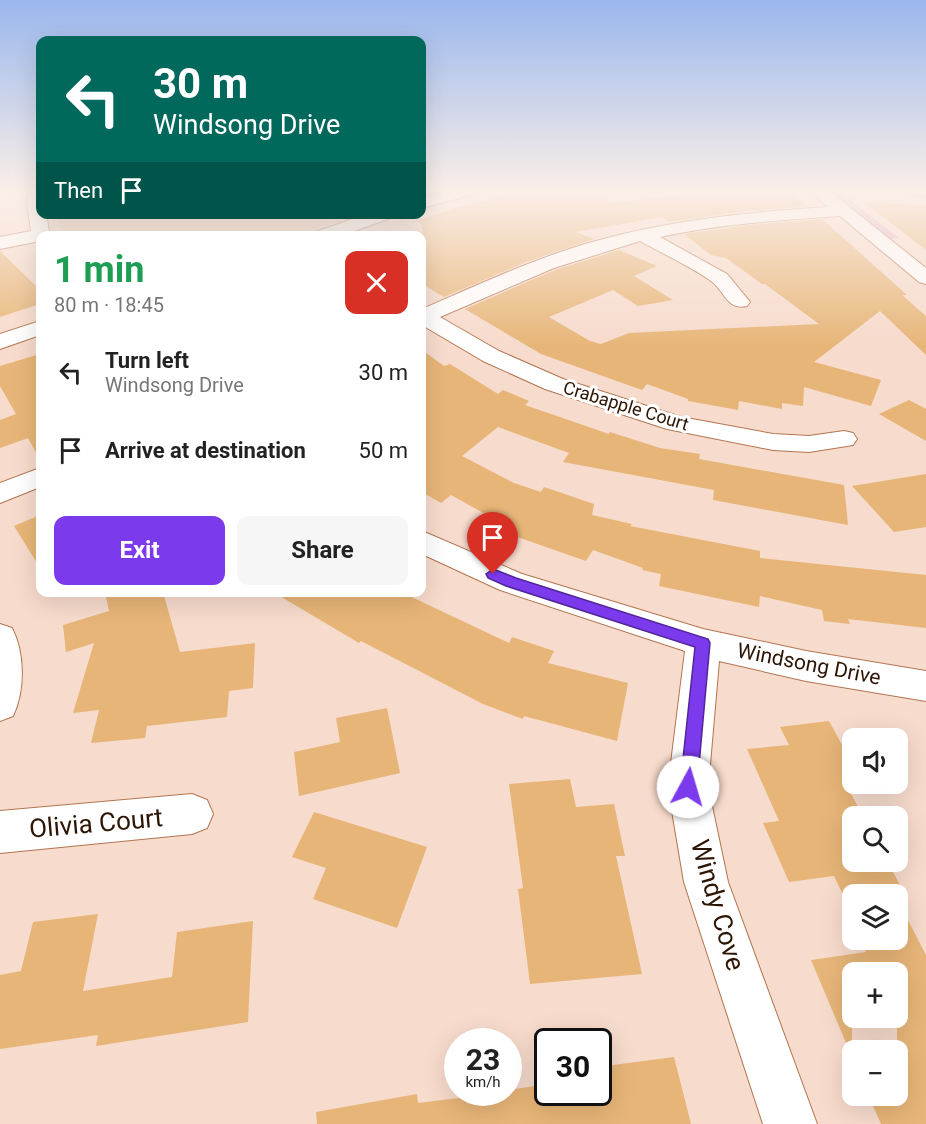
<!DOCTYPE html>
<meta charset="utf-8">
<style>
:root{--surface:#fff;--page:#f6f6f6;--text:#222;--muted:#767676;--accent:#7c3aed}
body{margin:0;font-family:Roboto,sans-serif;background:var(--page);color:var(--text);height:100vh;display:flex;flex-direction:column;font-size:22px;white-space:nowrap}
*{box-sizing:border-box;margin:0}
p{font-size:20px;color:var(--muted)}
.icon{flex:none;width:33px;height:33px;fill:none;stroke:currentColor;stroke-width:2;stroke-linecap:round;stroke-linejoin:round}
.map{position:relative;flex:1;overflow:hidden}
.details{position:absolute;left:36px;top:231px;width:390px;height:366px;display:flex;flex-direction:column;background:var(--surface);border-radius:12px;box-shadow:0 6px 24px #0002}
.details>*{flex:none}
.hud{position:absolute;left:36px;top:36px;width:390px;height:183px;border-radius:12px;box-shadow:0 6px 24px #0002;background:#00695c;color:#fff;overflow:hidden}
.buttons{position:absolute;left:842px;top:728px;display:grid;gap:12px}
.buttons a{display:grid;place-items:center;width:66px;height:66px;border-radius:12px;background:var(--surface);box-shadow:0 6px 24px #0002;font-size:30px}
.speed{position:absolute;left:444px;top:1028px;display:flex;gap:12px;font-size:30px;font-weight:700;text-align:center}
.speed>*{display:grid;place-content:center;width:78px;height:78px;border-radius:50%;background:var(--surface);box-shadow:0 6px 24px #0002;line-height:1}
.speed small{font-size:15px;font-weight:400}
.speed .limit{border:3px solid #111;border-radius:9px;background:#fff;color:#111}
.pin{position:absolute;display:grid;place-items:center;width:51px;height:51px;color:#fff;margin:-62px -26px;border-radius:50% 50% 50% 0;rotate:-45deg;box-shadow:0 0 6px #0007}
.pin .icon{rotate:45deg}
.me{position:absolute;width:66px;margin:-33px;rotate:6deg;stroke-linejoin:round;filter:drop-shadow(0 0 4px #0008)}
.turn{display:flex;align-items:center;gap:21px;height:126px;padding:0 18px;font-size:27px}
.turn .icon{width:78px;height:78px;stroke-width:2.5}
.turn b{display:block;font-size:42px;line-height:51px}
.then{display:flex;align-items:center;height:57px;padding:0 18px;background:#0003;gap:12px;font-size:22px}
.round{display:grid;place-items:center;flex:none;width:63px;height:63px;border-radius:12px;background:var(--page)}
.head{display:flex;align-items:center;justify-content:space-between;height:102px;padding:0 18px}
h1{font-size:36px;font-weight:700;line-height:45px;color:#1e9e55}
.button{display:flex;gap:12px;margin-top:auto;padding:12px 18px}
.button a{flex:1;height:69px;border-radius:12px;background:var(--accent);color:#fff;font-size:24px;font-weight:700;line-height:69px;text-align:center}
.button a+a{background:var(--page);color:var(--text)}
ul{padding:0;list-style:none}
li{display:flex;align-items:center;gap:18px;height:78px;padding:0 18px}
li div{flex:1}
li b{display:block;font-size:22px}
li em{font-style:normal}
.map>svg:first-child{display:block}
.built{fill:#f9ccb2}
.green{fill:#e1abc2}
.building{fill:#e7b578}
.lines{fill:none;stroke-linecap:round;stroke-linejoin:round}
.minor-casing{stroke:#b37550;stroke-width:2}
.minor{fill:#fff;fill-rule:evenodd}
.route{fill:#7c3aed;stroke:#51269a;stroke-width:1.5}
.labels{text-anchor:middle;stroke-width:6;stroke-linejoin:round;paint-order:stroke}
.far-street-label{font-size:18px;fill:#2d1506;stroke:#fff}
.street-label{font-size:21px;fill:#2d1506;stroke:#fff}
.near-street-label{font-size:26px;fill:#2d1506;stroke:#fff}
</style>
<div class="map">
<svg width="926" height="1124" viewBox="0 0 926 1124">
<rect width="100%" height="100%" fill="#f7dbcc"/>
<path class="built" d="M54 215V214L357 215 292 236 62 235Z"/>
<path class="green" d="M830 190H865L840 192 899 238 891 239Z"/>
<path class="building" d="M531 190H591L611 203 726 190H788L807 206 739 212 669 222 662 217 576 232 594 239 526 262 444 297 422 284V224L416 221 462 206Z
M865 203 926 205V250Z
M822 219 907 295H902L926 316V355L880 311 814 362 881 380 871 406 804 387 803 406 782 403V409L739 401 738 410 688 401V399L647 384 642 390 541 354 465 309 555 270 619 250 657 266 634 276 673 300 638 306 613 290 549 317 590 341 601 344 629 333 819 324 765 284H762L726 258 711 255 684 234 750 225Z
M0 251 40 290V304L0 317Z
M422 350 444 366 450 364 498 394 503 390 529 401 525 405 609 434 610 432 660 448 700 454 699 459 844 485 848 525 713 500 714 490 563 462 569 453 498 427 462 456 514 483 541 492 544 487 594 504 592 515 632 524 630 526 760 551V558L926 575V628L848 619 850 624 824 621 822 610 760 596 759 607 659 586 661 574 642 570 643 568 593 550 586 561 500 531 507 522 487 515 451 495 441 503 422 492Z
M40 354V460L28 438 0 448V420L16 414 0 386V366Z
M909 400 926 409V441L879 414Z
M926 474V527L894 532 852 486Z
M40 515V568L14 526Z
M105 592H163L180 652 255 643 253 688 229 691 227 717 147 726 145 738 91 743 99 710 73 713 94 643 66 652 63 625 109 611Z
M273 592H401L509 643 512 637 554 651 548 663 628 683 617 741 524 716 523 719 483 704 361 641 359 643Z
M387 708 400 773 299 796 294 752 340 742 336 718Z
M829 721 852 763V790H849L863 816H852V861H887L905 894H852V914L834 876 789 882 763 823 779 821 747 749 789 745 780 727Z
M570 779 576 807 614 804 625 856H616L642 974 530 984 518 889 523 888 509 784Z
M314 812 427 847 397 928 313 899 326 868 292 857Z
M897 899 926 955V1124H881L868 1095H897V972H852V1057L811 960 866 952 860 939H897Z
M98 914 83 991 172 977 177 932 253 921 248 1022 96 1046 98 1035 0 1049V975L21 971 33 922Z
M674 1057 691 1124H317L316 1112 417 1094 418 1103 508 1092V1090L548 1084V1092H598V1067Z"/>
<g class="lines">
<g class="minor-casing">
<path id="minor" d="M30 190H40V214H46L50 236H40V241L0 249V237L31 231 27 203Z
M453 190H480L478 193 422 208V198Z
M810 190H828L926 268V284L919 282 840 216C780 220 719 224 660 237L727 274 750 302 747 306C727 311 725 291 711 281 690 266 663 254 640 241L554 268 440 317 499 351 563 379 681 417 773 434 809 436 844 431 853 433 857 439 853 445 809 452 773 450 667 429 545 389 483 361 422 325V309C478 285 533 259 592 242 669 220 749 212 828 207Z
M905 190H926V196L907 193Z
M367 214H393L391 218 340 236H312L315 232Z
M40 321V335L0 349V334Z
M40 468V487L0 503V483Z
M422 531 522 574 703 629 806 651 926 671V701L806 681 719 661 708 787 728 882 817 1124H763L684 882 668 787 685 651 500 590 422 554Z
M0 624 12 628C25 653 25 691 13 716L0 721Z
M192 794 207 800 213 814 207 828 192 834 0 853V811Z"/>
</g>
<use href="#minor" class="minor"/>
</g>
<linearGradient id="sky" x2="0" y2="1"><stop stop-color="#99b7ed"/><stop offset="0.55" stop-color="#fbefe8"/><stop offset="1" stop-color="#fbefe8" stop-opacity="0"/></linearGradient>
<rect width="926" height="347" fill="url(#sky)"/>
<path class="route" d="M493 569 516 578 708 639 710 643 697 787 695 793 688 795 682 793 680 787 695 647 506 586 488 578 486 574Z"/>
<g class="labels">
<g class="far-street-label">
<text transform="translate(626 406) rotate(17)" y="6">Crabapple Court</text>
</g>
<g class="street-label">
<text transform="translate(809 664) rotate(11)" y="7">Windsong Drive</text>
</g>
<g class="near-street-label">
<text transform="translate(96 823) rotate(-5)" y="9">Olivia Court</text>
<text transform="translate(718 905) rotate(74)" y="9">Windy Cove</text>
</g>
</g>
</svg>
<div class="buttons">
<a><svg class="icon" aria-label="sound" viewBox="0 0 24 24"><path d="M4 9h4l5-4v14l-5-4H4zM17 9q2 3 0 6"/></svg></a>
<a><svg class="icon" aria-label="search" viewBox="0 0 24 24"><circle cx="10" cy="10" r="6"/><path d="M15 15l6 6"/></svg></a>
<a><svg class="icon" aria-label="layers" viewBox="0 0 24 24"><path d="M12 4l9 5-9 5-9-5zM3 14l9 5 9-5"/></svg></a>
<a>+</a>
<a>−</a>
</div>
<div class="speed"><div>23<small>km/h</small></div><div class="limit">30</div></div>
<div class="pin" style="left:493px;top:574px;background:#d93025"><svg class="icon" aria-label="arrive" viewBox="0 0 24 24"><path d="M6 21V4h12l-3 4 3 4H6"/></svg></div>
<svg class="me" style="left:688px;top:787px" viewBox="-20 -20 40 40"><circle r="19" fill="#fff"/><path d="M0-13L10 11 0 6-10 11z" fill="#7c3aed"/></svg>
<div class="hud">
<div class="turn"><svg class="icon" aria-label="left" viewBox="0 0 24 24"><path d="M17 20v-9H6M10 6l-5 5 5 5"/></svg><div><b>30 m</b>Windsong Drive</div></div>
<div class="then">Then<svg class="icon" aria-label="arrive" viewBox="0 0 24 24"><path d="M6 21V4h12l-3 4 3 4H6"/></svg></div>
</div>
<section class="details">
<div class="head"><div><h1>1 min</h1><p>80 m · 18:45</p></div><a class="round" style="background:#d93025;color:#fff"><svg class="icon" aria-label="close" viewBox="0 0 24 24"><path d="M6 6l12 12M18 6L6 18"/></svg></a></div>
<ul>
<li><svg class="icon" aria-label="left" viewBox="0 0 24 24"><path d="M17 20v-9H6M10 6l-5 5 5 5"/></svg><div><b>Turn left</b><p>Windsong Drive</p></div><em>30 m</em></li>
<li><svg class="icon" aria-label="arrive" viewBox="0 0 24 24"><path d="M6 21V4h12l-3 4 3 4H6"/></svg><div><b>Arrive at destination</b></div><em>50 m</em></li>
</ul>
<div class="button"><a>Exit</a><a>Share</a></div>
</section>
</div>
